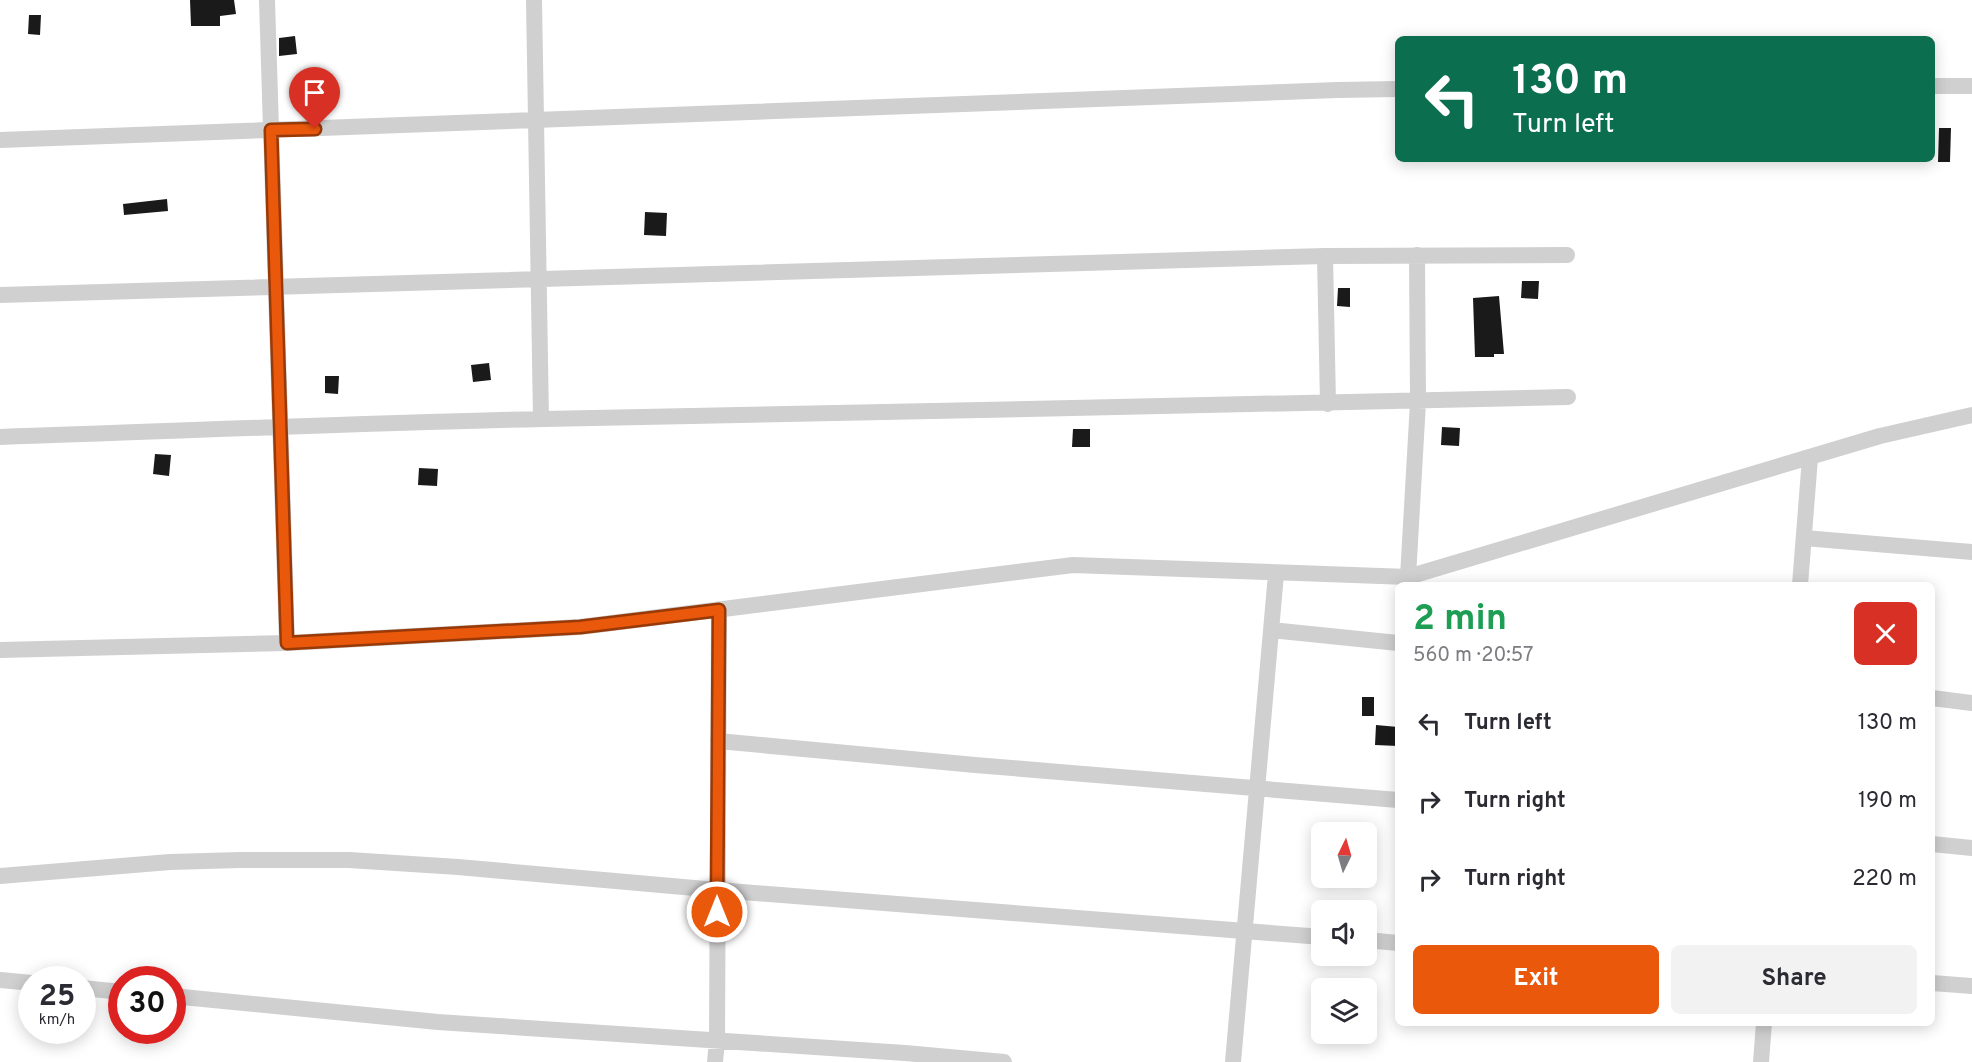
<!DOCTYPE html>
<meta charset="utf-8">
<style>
:root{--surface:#fff;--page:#f2f2f3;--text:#2b2b33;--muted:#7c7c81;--accent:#ea580c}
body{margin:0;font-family:Overpass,sans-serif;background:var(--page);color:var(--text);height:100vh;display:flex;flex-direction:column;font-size:22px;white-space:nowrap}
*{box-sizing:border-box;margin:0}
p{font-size:20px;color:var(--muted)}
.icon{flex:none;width:33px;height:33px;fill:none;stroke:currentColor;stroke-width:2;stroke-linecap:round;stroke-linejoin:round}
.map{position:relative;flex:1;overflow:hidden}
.sheet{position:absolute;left:1395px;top:582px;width:540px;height:444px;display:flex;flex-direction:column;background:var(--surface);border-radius:9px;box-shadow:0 3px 15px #0003}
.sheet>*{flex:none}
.banner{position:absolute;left:1395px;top:36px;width:540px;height:126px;border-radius:9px;box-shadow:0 3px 15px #0003;background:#0b6e4f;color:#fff;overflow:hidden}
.needle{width:39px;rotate:5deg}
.fabs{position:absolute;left:1311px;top:822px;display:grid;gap:12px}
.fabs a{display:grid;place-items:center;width:66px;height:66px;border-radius:9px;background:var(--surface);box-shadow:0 3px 15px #0003;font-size:30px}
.speed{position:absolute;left:18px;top:966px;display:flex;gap:12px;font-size:30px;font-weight:700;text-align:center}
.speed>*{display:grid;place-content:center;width:78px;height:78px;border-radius:50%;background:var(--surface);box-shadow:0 3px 15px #0003;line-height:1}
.speed small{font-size:15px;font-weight:400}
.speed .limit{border:9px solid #d22;background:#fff;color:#111}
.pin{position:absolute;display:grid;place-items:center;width:51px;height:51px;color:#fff;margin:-62px -26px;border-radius:50% 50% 50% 0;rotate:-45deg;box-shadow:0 0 6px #0007}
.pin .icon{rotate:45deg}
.me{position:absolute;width:66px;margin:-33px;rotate:0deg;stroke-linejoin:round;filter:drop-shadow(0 0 4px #0008)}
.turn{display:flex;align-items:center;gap:21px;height:126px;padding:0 18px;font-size:27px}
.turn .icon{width:78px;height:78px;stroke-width:2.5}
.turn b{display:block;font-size:42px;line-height:51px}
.round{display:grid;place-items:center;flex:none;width:63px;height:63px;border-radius:9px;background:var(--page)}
.headline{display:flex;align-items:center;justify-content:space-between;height:102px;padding:0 18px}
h1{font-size:36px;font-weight:700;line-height:45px;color:#1e9e55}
.button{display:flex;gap:12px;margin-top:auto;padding:12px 18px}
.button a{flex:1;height:69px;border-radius:9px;background:var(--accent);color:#fff;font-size:24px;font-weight:700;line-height:69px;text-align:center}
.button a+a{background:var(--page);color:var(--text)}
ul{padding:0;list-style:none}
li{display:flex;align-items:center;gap:18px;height:78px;padding:0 18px}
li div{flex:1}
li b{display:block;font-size:22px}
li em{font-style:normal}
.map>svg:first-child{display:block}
.building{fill:#1a1a1a}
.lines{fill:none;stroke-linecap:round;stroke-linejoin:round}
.street{stroke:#d0d0d0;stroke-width:16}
.route-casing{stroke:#983908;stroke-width:15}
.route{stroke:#ea580c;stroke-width:10}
</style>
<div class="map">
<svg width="1972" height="1062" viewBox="0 0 1972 1062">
<rect width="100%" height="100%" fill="#fff"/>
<path class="building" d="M190 0H234L236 14 220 16V26H191Z
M29 15H41L40 35 28 34Z
M295 36 297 54 279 56V38Z
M1939 128H1951L1950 162H1938Z
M167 199 168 211 124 215 123 204Z
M645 212 667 213 666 236 644 235Z
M1522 281H1539L1538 299 1521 298Z
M1338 288H1350V307L1337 306Z
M1499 296 1504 354H1494V357H1475L1473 298Z
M489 363 491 380 473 382 471 365Z
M325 376H339L338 394 325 393Z
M1442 427 1460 428 1459 446 1441 445Z
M1073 429H1090V447H1072Z
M155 454 171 455 169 476 153 474Z
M419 468 438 469 437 486 418 485Z
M1362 697H1374V716H1362Z
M1376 725 1398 727V746L1375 745Z"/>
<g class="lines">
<path class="street" d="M267 0 287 643
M534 0 541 419
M1932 86H1972
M0 140 1337 90 1398 89
M1325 256 1328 404
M0 295 1325 256 1567 255
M0 437C181 431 362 423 544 419 885 410 1227 407 1568 397
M1804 538 1972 552
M1408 577 1418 402 1417 255
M1800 585 1810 458
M1271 630 1398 643
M0 650 287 643 580 627 1073 565 1408 577 1880 436 1972 415
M1932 698 1972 703
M718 741 975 765 1398 800
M1932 844 1972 848
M0 876 170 862 240 860H349L458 867 717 890 1322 937
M1366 940 1398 943
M0 980 32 983
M1932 983 1972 986
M82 988 122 992
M172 996 438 1022 905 1053 1004 1062
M715 1062 717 1041 719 610
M1233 1062 1276 574
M1761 1062 1764 1023"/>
</g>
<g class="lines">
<g class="route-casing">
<path id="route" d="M315 129 271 130 287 643 580 627 719 610 717 912"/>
</g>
<use href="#route" class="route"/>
</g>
</svg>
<div class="fabs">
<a><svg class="needle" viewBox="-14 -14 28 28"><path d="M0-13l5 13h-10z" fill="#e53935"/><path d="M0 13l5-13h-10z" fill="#7c7c81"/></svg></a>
<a><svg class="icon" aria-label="sound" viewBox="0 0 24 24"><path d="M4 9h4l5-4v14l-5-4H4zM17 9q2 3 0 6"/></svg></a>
<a><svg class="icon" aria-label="layers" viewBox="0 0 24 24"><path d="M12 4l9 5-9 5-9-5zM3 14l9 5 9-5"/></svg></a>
</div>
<div class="speed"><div>25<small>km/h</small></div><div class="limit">30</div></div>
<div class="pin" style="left:315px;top:129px;background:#d93025"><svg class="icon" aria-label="arrive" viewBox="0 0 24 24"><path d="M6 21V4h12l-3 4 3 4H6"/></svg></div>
<svg class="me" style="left:717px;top:912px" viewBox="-20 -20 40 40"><circle r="17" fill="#ea580c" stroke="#fff" stroke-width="3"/><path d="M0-11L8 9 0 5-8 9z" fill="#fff"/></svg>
<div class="banner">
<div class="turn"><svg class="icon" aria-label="left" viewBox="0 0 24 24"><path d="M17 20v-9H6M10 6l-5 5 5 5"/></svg><div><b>130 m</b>Turn left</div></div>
</div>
<section class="sheet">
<div class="headline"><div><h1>2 min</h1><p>560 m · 20:57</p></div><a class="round" style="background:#d93025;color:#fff"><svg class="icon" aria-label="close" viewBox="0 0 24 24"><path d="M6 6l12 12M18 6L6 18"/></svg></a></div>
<ul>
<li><svg class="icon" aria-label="left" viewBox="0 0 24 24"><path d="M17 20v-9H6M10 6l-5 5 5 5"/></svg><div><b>Turn left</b></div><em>130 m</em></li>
<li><svg class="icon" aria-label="right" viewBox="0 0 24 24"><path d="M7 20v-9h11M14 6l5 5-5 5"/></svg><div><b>Turn right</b></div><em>190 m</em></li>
<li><svg class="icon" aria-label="right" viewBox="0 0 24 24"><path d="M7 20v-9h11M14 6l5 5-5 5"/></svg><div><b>Turn right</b></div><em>220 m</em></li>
</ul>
<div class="button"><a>Exit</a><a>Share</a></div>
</section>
</div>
